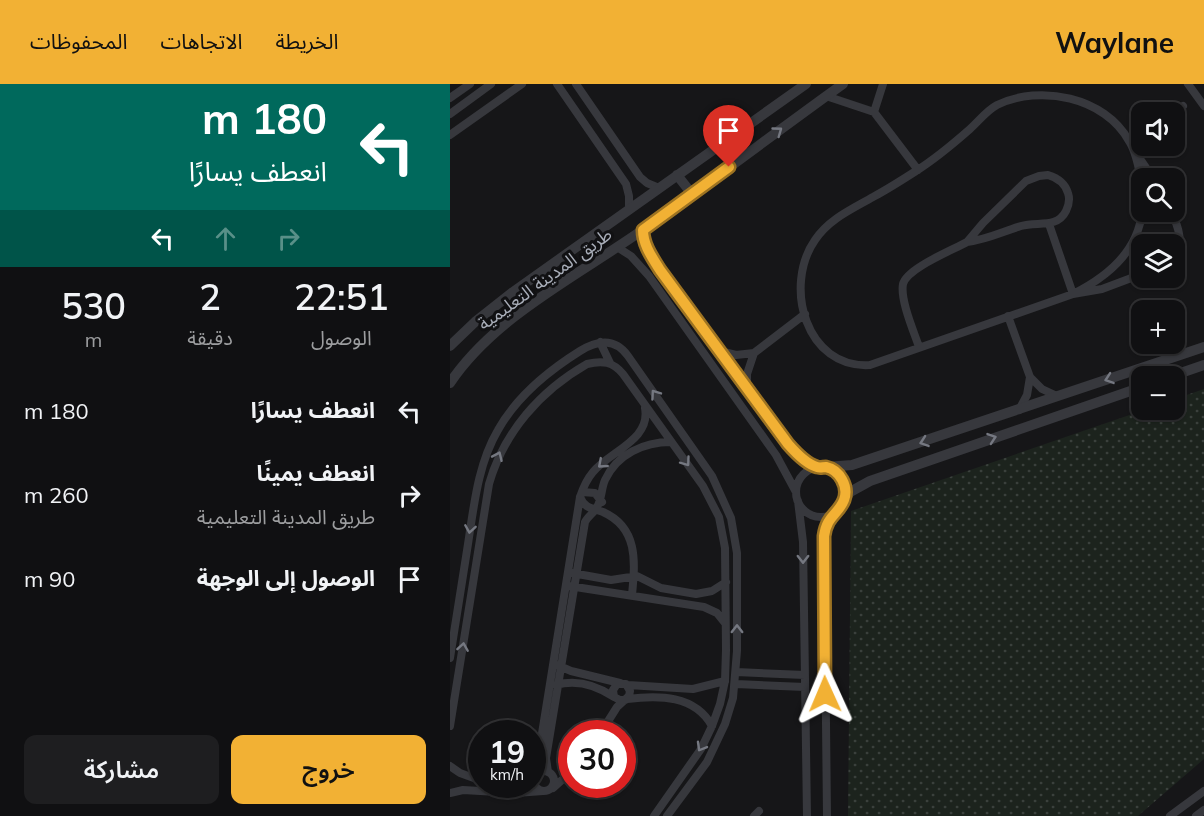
<!DOCTYPE html>
<html lang="ar">
<meta charset="utf-8">
<style>
:root{--surface:#101012;--page:#1e1e20;--text:#f1f3f6;--muted:#9c9d9f;--line:#303032;--accent:#f2b134}
body{margin:0;font-family:Mulish,"Noto Sans Arabic",sans-serif;background:var(--page);color:var(--text);direction:rtl;height:100vh;display:flex;flex-direction:column;font-size:22px;white-space:nowrap}
*{box-sizing:border-box;margin:0}
p{font-size:20px;color:var(--muted)}
.icon{flex:none;width:33px;height:33px;fill:none;stroke:currentColor;stroke-width:2;stroke-linecap:round;stroke-linejoin:round}
.map{position:relative;flex:1;overflow:hidden;direction:ltr}
.side{display:flex;flex-direction:column;background:var(--surface);width:450px}
.side>*{flex:none}
.guide{background:#00695c;color:#fff;overflow:hidden}
.tools{position:absolute;left:681px;top:18px;display:grid;gap:12px}
.tools a{display:grid;place-items:center;width:54px;height:54px;border-radius:12px;background:var(--surface);box-shadow:0 2px 4px #0004,0 0 0 2px var(--line);font-size:30px}
.speed{position:absolute;left:18px;top:636px;display:flex;gap:12px;font-size:30px;font-weight:700;text-align:center}
.speed>*{display:grid;place-content:center;width:78px;height:78px;border-radius:50%;background:var(--surface);box-shadow:0 2px 4px #0004,0 0 0 2px var(--line);line-height:1}
.speed small{font-size:15px;font-weight:400}
.speed .limit{border:9px solid #d22;background:#fff;color:#111}
.pin{position:absolute;display:grid;place-items:center;width:51px;height:51px;color:#fff;margin:-62px -26px;border-radius:50% 50% 50% 0;rotate:-45deg;box-shadow:0 0 6px #0007}
.pin .icon{rotate:45deg}
.me{position:absolute;width:66px;margin:-33px;rotate:359deg;stroke-linejoin:round;filter:drop-shadow(0 0 4px #0008)}
.turn{display:flex;align-items:center;gap:21px;height:126px;padding:0 24px;font-size:27px}
.turn .icon{width:78px;height:78px;stroke-width:2.5}
.turn b{display:block;font-size:42px;line-height:51px}
.lanes{display:flex;align-items:center;height:57px;padding:0 24px;background:#0003;justify-content:center;gap:30px;direction:ltr}
.lanes .off{opacity:.35}
.eta{display:flex;justify-content:space-evenly;align-items:center;height:102px;text-align:center}
.eta b{font-size:36px;font-weight:600;line-height:42px}
.primary-button{display:flex;gap:12px;margin-top:auto;padding:12px 24px}
.primary-button a{flex:1;height:69px;border-radius:12px;background:var(--accent);color:#111;font-size:24px;font-weight:600;line-height:69px;text-align:center}
.primary-button a+a{background:var(--page);color:var(--text)}
ul{padding:0;list-style:none}
li{display:flex;align-items:center;gap:18px;height:84px;padding:0 24px}
li div{flex:1}
li b{display:block;font-size:22px}
li em{font-style:normal}
header{display:flex;align-items:center;gap:36px;box-sizing:border-box;height:84px;padding:0 30px;background:var(--accent);color:#111}
header strong{font-size:28px}
nav{display:flex;gap:33px;margin-inline-start:auto;font-size:21px}
main{display:flex;flex:1;min-height:0}
.map>svg:first-child{display:block}
.green{fill:url(#green-dots)}
.lines{fill:none;stroke-linecap:round;stroke-linejoin:round}
.minor{stroke:#37383d;stroke-width:8}
.tertiary{stroke:#37383d;stroke-width:10}
.oneway{stroke:#757881}
.route-casing{stroke:#9d7322;stroke-width:15}
.route{stroke:#f2b134;stroke-width:10}
.labels{text-anchor:middle;stroke-width:6;stroke-linejoin:round;paint-order:stroke}
.street-label{font-size:18px;fill:#a8adb8;stroke:#111113}
</style>
<header>
<strong>Waylane</strong>
<nav><a>الخريطة</a><a>الاتجاهات</a><a>المحفوظات</a></nav>
</header>
<main>
<div class="map">
<svg width="754" height="732" viewBox="0 0 754 732">
<defs>
<pattern id="green-dots" width="8" height="8" patternUnits="userSpaceOnUse" patternTransform="scale(1.5)"><rect width="8" height="8" fill="#1c231d"/><path d="M2 2h.1M6 6h.1" fill="none" stroke="#3a403c" stroke-width="1.8" stroke-linecap="round"/></pattern>
</defs>
<rect width="100%" height="100%" fill="#161618"/>
<path class="green" d="M754 305V675L688 732H398L401 427 694 326H724L725 315Z"/>
<g class="lines">
<path class="minor" d="M107 0 176 100 179 112V126
M126 0 190 93 197 99 209 104
M738 0 754 22
M376 12 424 28 433 0
M0 14 20 0
M424 28 468 86
M724 28 733 22
M0 30 41 0
M0 51 72 0
M680 58 692 50
M686 69 703 94
M598 91C608 94 615 99 618 109 620 115 619 121 616 127 607 145 587 137 571 142 551 148 539 155 517 158L533 139 576 97 589 92Z
M692 101C690 89 685 66 679 57 655 13 590 0 547 21 536 27 529 37 520 45 503 60 485 75 466 87 452 96 438 105 423 113 402 125 379 135 365 156 333 202 356 285 420 281L623 210C657 193 688 168 692 128
M721 128C728 141 735 161 724 174
M599 140 623 210 652 205 692 190
M193 146 196 162 203 175C232 217 262 257 292 297 314 328 334 363 367 383
M167 163 181 172 199 192 326 371 346 408
M558 232 580 293 592 305 607 312
M150 258 160 279
M469 263C464 248 450 216 453 200 457 184 503 166 517 158
M270 267 286 271 304 269
M297 304V290L304 269 355 230
M569 326 577 311 580 293
M346 408a25 25 0 1 1 50 0a25 25 0 1 1-50 0Z
M132 408 145 409 152 418
M130 413C135 425 142 424 153 428 189 444 185 479 182 511
M348 417 353 458 357 732
M122 489 161 496 187 492 211 504 246 510 262 507 276 498
M119 502 254 523 267 529 275 539
M0 574C6 536 12 498 18 460 24 421 28 380 48 346 67 312 98 287 130 267 148 256 165 254 178 272L262 392 281 434 287 469V567L283 614 275 640 257 678 217 732
M107 581 121 587 170 599
M286 588 355 591
M286 600 355 603
M106 601C127 595 146 601 164 613
M178 601 243 605 275 597
M177 615C209 611 245 611 262 642
M0 642 39 400C54 348 90 307 137 280 153 276 163 278 173 290L253 402 269 433 275 464 276 566 275 597 270 620 262 642 251 665 204 732
M150 650 167 623 179 612 180 607 176 600H167L163 606 164 613 170 616H175
M0 682 10 689 32 697
M84 697a10 10 0 1 1 20 0a10 10 0 1 1-20 0Z
M98 688 96 674 135 438C138 432 144 429 147 423 152 415 151 405 155 396 167 370 194 358 221 358
M85 693 130 413C133 404 137 395 143 388 160 367 201 356 195 324
M103 704 122 687
M0 709 13 706 66 709 93 707
M304 732 309 727
M377 732 374 452 377 440 383 429
M720 732 754 707
M746 732 754 726"/>
<path class="tertiary" d="M227 91 242 110
M0 262 25 238 63 208 356 0
M722 292 754 281
M0 299C44 233 127 192 191 147 259 99 325 49 393 0
M376 383 402 381 754 263
M394 417 400 408 420 397 692 303"/>
</g>
<defs><path id="oneway-chevron" d="M-2-3.5L2.5 0L-2 3.5" fill="none" stroke-width="1.6" stroke-linecap="round" stroke-linejoin="round" transform="scale(1.5)"/></defs>
<g class="oneway">
<use href="#oneway-chevron" transform="translate(328 47) rotate(-36)"/>
<use href="#oneway-chevron" transform="translate(659 295) rotate(161)"/>
<use href="#oneway-chevron" transform="translate(205 310) rotate(-125)"/>
<use href="#oneway-chevron" transform="translate(542 354) rotate(-19)"/>
<use href="#oneway-chevron" transform="translate(474 358) rotate(161)"/>
<use href="#oneway-chevron" transform="translate(48 372) rotate(-66)"/>
<use href="#oneway-chevron" transform="translate(236 378) rotate(54)"/>
<use href="#oneway-chevron" transform="translate(152 380) rotate(139)"/>
<use href="#oneway-chevron" transform="translate(20 445) rotate(99)"/>
<use href="#oneway-chevron" transform="translate(353 475) rotate(90)"/>
<use href="#oneway-chevron" transform="translate(287 545) rotate(-90)"/>
<use href="#oneway-chevron" transform="translate(13 563) rotate(-81)"/>
<use href="#oneway-chevron" transform="translate(251 663) rotate(120)"/>
</g>
<g class="lines">
<g class="route-casing">
<path id="route" d="M279 83 193 146C193 161 202 173 210 186L338 360C345 368 356 380 367 383 370 384 373 383 376 383 390 386 399 403 394 416 388 431 377 431 374 452L375 610"/>
</g>
<use href="#route" class="route"/>
</g>
<g class="labels">
<g class="street-label">
<text transform="translate(95 195) rotate(-36)" y="6">طريق المدينة التعليمية</text>
</g>
</g>
</svg>
<div class="tools">
<a><svg class="icon" aria-label="sound" viewBox="0 0 24 24"><path d="M4 9h4l5-4v14l-5-4H4zM17 9q2 3 0 6"/></svg></a>
<a><svg class="icon" aria-label="search" viewBox="0 0 24 24"><circle cx="10" cy="10" r="6"/><path d="M15 15l6 6"/></svg></a>
<a><svg class="icon" aria-label="layers" viewBox="0 0 24 24"><path d="M12 4l9 5-9 5-9-5zM3 14l9 5 9-5"/></svg></a>
<a>+</a>
<a>−</a>
</div>
<div class="speed"><div>19<small>km/h</small></div><div class="limit">30</div></div>
<div class="pin" style="left:279px;top:83px;background:#d93025"><svg class="icon" aria-label="arrive" viewBox="0 0 24 24"><path d="M6 21V4h12l-3 4 3 4H6"/></svg></div>
<svg class="me" style="left:375px;top:610px" viewBox="-20 -20 40 40"><path d="M0-17L14 15 0 8-14 15z" fill="#f2b134" stroke="#fff" stroke-width="4"/></svg>
</div>
<section class="side">
<div class="guide">
<div class="turn"><svg class="icon" aria-label="left" viewBox="0 0 24 24"><path d="M17 20v-9H6M10 6l-5 5 5 5"/></svg><div><b>180 m</b>انعطف يسارًا</div></div>
<div class="lanes"><svg class="icon" aria-label="left" viewBox="0 0 24 24"><path d="M17 20v-9H6M10 6l-5 5 5 5"/></svg><svg class="icon off" aria-label="ahead" viewBox="0 0 24 24"><path d="M12 20V5M6 11l6-6 6 6"/></svg><svg class="icon off" aria-label="right" viewBox="0 0 24 24"><path d="M7 20v-9h11M14 6l5 5-5 5"/></svg></div>
</div>
<div class="eta">
<div><b>22:51</b><p>الوصول</p></div>
<div><b>2</b><p>دقيقة</p></div>
<div><b>530</b><p>m</p></div>
</div>
<ul>
<li><svg class="icon" aria-label="left" viewBox="0 0 24 24"><path d="M17 20v-9H6M10 6l-5 5 5 5"/></svg><div><b>انعطف يسارًا</b></div><em>180 m</em></li>
<li><svg class="icon" aria-label="right" viewBox="0 0 24 24"><path d="M7 20v-9h11M14 6l5 5-5 5"/></svg><div><b>انعطف يمينًا</b><p>طريق المدينة التعليمية</p></div><em>260 m</em></li>
<li><svg class="icon" aria-label="arrive" viewBox="0 0 24 24"><path d="M6 21V4h12l-3 4 3 4H6"/></svg><div><b>الوصول إلى الوجهة</b></div><em>90 m</em></li>
</ul>
<div class="primary-button"><a>خروج</a><a>مشاركة</a></div>
</section>
</main>
